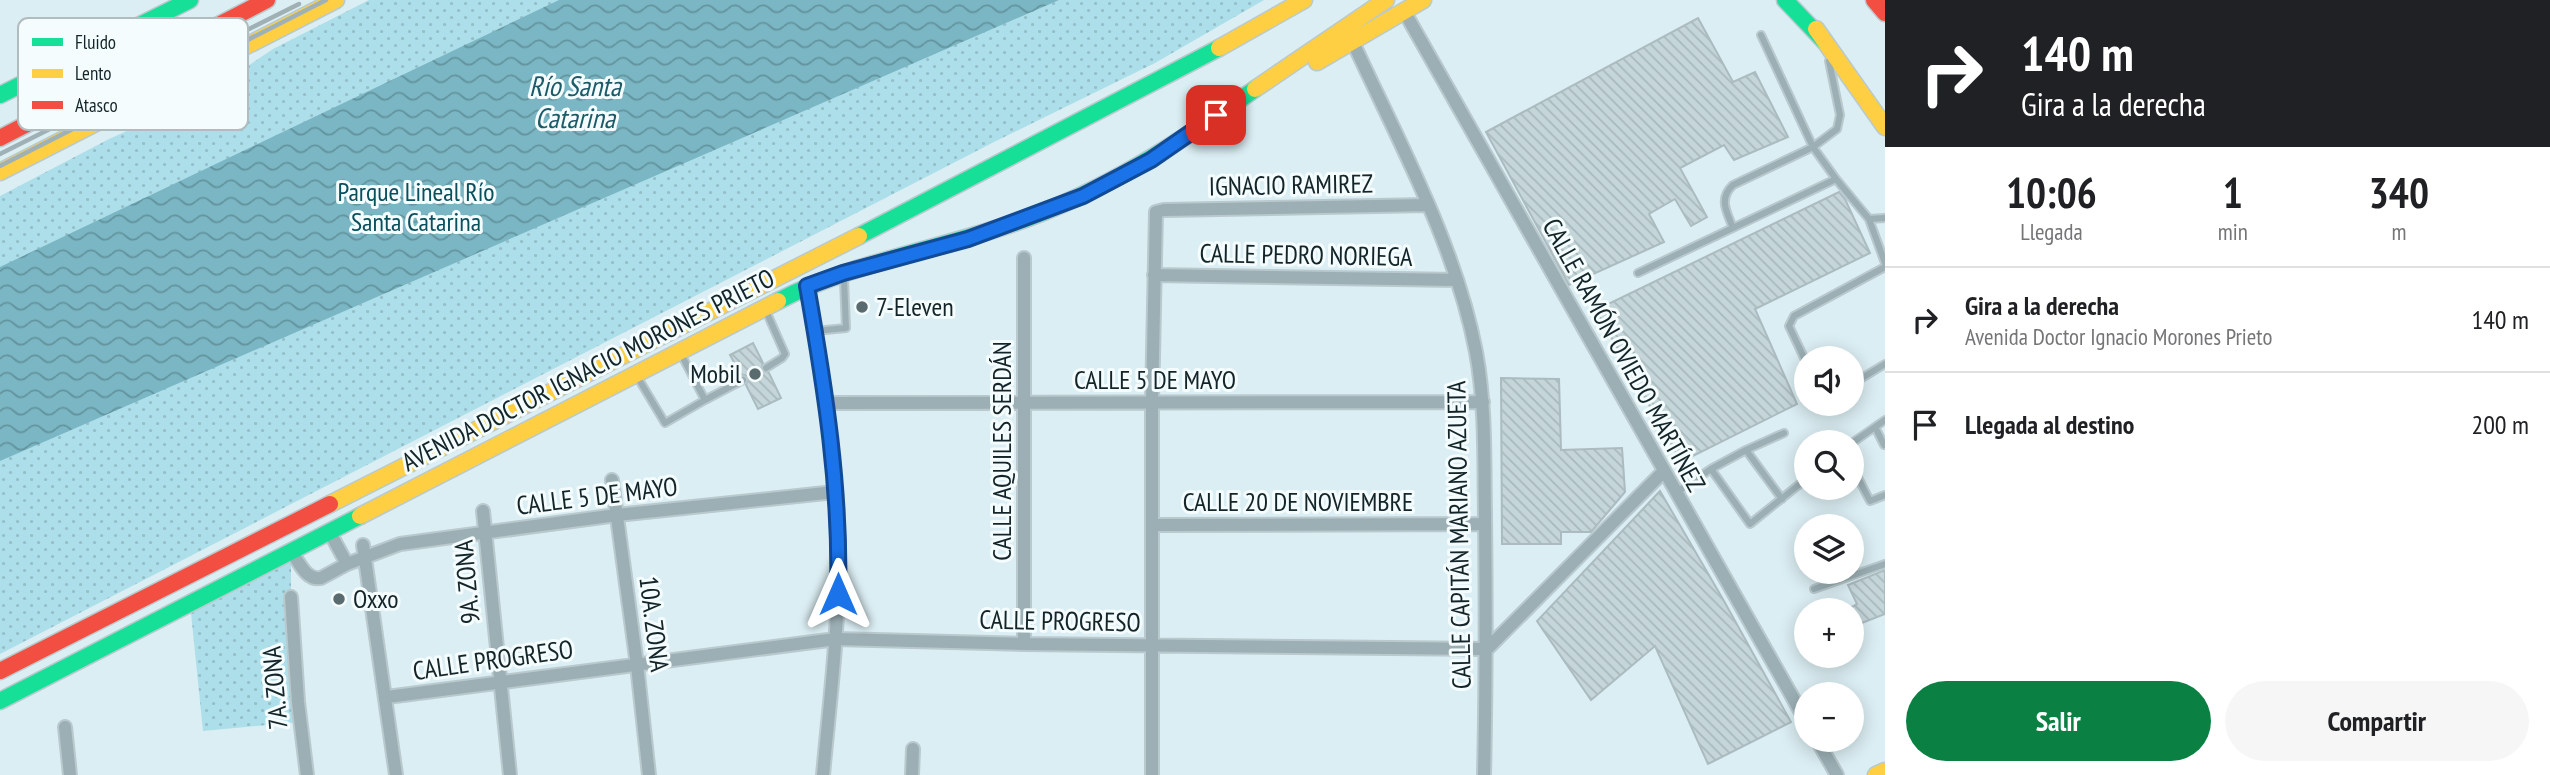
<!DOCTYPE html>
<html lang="es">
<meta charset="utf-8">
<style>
:root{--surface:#fff;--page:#f6f6f6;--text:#202124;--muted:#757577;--line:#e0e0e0;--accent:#0b8043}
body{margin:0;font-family:"PT Sans Narrow",sans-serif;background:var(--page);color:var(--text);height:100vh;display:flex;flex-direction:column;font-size:26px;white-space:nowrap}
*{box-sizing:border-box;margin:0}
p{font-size:23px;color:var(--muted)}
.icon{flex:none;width:38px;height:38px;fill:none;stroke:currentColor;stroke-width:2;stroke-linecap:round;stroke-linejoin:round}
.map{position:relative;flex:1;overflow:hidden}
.details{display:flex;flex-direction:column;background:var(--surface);width:665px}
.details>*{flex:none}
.hud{background:#202124;color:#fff;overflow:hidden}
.tools{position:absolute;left:1794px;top:346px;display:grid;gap:14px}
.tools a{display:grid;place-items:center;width:70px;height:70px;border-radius:50%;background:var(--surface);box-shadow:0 4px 18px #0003;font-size:35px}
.pin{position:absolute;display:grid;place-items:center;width:60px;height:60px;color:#fff;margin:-30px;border-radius:14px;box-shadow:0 4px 10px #0006}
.me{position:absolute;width:77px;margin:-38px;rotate:0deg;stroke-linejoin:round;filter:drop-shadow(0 0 5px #0008)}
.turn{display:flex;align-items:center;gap:24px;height:147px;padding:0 21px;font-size:32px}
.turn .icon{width:91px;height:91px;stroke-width:2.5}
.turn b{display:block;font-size:49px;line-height:60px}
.eta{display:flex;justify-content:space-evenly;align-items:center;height:119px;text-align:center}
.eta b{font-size:42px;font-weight:800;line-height:49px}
.button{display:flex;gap:14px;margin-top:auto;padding:14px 21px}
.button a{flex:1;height:80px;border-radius:42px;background:var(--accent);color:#fff;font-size:28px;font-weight:800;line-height:80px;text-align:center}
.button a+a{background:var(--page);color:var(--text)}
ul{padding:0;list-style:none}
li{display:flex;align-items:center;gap:21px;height:105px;padding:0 21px;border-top:2px solid var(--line)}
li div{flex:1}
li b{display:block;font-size:26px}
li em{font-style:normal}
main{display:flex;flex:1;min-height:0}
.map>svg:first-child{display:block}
.park{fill:url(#park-dots)}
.water{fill:url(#water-waves)}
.building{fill:url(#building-back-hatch);stroke:#abbbbf;stroke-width:2}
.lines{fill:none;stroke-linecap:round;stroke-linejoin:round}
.lane-casing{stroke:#b9c9cd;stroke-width:10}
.street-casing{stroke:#b9c9cd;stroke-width:16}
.fast-casing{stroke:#b9c9cd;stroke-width:19}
.slow-casing{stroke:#b9c9cd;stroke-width:19}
.jam-casing{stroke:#b9c9cd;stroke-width:19}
.lane{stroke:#9bafb4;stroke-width:6}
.street{stroke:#9bafb4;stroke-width:12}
.fast{stroke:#16e098;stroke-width:16}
.slow{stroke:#ffcf43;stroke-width:16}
.jam{stroke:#f24e42;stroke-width:16}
.rail{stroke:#a0b1b5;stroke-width:4.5}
.route-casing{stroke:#114b97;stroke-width:18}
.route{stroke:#1a73e8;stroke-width:12}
.poi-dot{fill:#5a6b70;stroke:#f4fcfe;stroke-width:2.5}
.labels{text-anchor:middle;stroke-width:6;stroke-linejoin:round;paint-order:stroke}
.street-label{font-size:26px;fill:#142529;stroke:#f4fcfe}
.park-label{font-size:26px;fill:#094f5c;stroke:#f4fcfe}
.poi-label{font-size:26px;fill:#142529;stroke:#f4fcfe;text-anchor:start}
.water-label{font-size:28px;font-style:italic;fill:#1b5b68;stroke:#f4fcfe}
.key{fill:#f4fcfe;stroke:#b1bcbe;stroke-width:2}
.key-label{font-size:19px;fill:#142529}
</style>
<main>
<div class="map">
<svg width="1885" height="775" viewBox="0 0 1885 775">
<defs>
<pattern id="park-dots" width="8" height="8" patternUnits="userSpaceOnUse" patternTransform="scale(1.75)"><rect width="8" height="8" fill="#addfea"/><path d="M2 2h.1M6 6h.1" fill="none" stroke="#94bfc9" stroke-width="1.8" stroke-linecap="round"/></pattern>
<pattern id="water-waves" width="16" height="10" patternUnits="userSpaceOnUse" patternTransform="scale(1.75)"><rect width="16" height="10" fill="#7ab6c3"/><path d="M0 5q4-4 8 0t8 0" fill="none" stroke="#63949e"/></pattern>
<pattern id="building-back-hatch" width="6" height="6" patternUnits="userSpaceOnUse" patternTransform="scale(1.75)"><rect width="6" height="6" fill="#c5d6da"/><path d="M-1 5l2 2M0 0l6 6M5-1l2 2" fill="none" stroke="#a8b8bb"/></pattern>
</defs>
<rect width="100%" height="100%" fill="#dbeef3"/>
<path class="park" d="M369 0H1264L1155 63 996 141 0 654V196L109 139 202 97 273 49Z
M291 551V597L300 722 203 731 190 603Z"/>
<path class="water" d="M559 0H1059L0 461V267Z"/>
<path class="building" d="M1698 18 1733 82 1755 72 1788 137 1734 160 1724 145 1680 168 1707 217 1691 226 1675 199 1649 214 1664 242 1569 285 1486 132Z
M1839 192 1845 199 1870 253 1755 309 1797 404 1681 462 1596 310Z
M753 343 763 363 761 370 769 373 781 398 758 409 746 385 748 378 745 375H741L730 355Z
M1501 378 1559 379 1561 450 1622 448 1625 492 1591 532H1561V544H1502Z
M1660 491 1724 601 1791 722 1708 764 1655 646 1591 700 1537 621Z
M1885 570V614L1854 626 1852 611 1848 609 1857 604 1848 585Z"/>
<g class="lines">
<g class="lane-casing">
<path id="lane" d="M1761 35 1813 147 1836 179 1869 219 1885 263
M1869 219 1885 218
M1733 228C1727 212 1718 199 1733 185L1813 147 1837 129 1840 115 1829 61
M1638 273 1836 179
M766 311 785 354 782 358 766 368
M815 331 846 328 844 280
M682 356 705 400 743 380
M1806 362 1789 326 1794 316 1885 267
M638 378 665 423 705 400
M1852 384 1885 364
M1875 427 1884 445
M1852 443 1885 420
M1746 450 1784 433
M1852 466 1870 501 1885 495
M1711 469 1746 450 1782 499
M1677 492 1711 469 1750 524 1806 479
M1814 589 1885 564"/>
</g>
<g class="street-casing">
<path id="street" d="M1404 11 1806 721
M1351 38C1397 139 1455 242 1476 352 1486 406 1484 461 1485 516 1486 602 1486 688 1484 775
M1154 275 1457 280
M807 286C824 381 838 476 838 572 838 640 829 708 823 775
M827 403 1483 402
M612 480 637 665 649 775
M483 511 510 775
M1152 525 1485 524
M363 545 396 775
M291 551C299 562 306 581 321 578L347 564 329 531
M347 564 400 544 617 515 835 492
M291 597 298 702 307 775
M1024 644V258
M387 697 836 639 1024 644 1487 649 1663 472
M65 727 70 775
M1817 740 1837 775
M912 775 913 749
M1152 775V402L1156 212 1164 210 1428 205"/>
</g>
<g class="fast-casing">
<path id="fast" d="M1785 0 1825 42
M0 95 190 0
M859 236 1219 48
M778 301C851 263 936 250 1014 223 1102 193 1179 143 1255 89
M0 701 360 516"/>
</g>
<g class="slow-casing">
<path id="slow" d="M1816 29 1885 127
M1219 48 1304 0
M1317 62 1423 0
M1255 89 1386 0
M0 172 336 0
M330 504 859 236
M360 516 778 301
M1876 775 1885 771"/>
</g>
<g class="jam-casing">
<path id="jam" d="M1874 0 1885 13
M0 138 267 0
M0 671 330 504"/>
</g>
<use href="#lane" class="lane"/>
<use href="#street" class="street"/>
<use href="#fast" class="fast"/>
<use href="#slow" class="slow"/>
<use href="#jam" class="jam"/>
<path class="rail" d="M0 154 299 4
M0 166 326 0"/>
</g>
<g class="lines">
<g class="route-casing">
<path id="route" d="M838 594C841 490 825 388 807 286L843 273 968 239 1083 196 1151 160 1216 115"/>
</g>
<use href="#route" class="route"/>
</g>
<g class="poi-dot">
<circle cx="862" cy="307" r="7"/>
<circle cx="755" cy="374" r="7"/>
<circle cx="339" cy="599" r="7"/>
</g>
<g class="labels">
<g class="street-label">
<text transform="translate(1291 185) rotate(-1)" y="9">IGNACIO RAMIREZ</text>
<text transform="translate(1306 255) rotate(1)" y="9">CALLE PEDRO NORIEGA</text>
<text transform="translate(1624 355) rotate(61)" y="9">CALLE RAMÓN OVIEDO MARTÍNEZ</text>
<text transform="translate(588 370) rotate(-27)" y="9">AVENIDA DOCTOR IGNACIO MORONES PRIETO</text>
<text x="1155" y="389">CALLE 5 DE MAYO</text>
<text transform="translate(1002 451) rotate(-90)" y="9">CALLE AQUILES SERDÁN</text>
<text transform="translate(597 496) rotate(-7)" y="9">CALLE 5 DE MAYO</text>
<text x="1298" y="511">CALLE 20 DE NOVIEMBRE</text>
<text transform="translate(1459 535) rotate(-91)" y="9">CALLE CAPITÁN MARIANO AZUETA</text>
<text transform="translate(467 582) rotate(-95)" y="9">9A. ZONA</text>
<text transform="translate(1060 621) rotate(1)" y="9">CALLE PROGRESO</text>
<text transform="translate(654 624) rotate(83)" y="9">10A. ZONA</text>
<text transform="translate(493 660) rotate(-8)" y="9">CALLE PROGRESO</text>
<text transform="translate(275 688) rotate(-95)" y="9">7A. ZONA</text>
</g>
<g class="park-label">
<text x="416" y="201">Parque Lineal Río<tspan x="416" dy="30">Santa Catarina</tspan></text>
</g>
<g class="poi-label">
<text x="876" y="316">7-Eleven</text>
<text x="741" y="383" text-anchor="end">Mobil</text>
<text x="353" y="608">Oxxo</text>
</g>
<g class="water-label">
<text x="575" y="96">Río Santa<tspan x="575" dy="32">Catarina</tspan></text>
</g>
</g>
<rect x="18" y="18" width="230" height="112" rx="10" class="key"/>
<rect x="32" y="38" width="31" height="8" fill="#16e098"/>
<rect x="32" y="69" width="31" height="9" fill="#ffcf43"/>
<rect x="32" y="101" width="31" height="8" fill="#f24e42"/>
<g class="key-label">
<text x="75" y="49">Fluido</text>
<text x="75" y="80">Lento</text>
<text x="75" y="112">Atasco</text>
</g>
</svg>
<div class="tools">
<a><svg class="icon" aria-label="sound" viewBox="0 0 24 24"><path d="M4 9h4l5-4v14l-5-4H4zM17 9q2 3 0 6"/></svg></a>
<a><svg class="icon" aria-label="search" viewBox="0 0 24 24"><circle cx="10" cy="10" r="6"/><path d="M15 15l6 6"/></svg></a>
<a><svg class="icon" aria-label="layers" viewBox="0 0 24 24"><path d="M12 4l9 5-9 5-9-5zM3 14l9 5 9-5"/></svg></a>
<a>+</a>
<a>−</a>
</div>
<div class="pin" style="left:1216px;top:115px;background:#d93025"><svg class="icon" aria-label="arrive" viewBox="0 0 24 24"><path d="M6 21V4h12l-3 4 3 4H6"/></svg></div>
<svg class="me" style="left:838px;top:594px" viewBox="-20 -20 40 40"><path d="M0-17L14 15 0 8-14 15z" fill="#1a73e8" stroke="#fff" stroke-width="4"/></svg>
</div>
<section class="details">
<div class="hud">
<div class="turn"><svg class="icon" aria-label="right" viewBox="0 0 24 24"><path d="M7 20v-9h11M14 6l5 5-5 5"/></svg><div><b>140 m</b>Gira a la derecha</div></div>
</div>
<div class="eta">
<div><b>10:06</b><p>Llegada</p></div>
<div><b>1</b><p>min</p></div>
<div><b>340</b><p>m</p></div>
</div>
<ul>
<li><svg class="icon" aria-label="right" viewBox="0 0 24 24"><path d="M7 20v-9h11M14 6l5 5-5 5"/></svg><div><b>Gira a la derecha</b><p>Avenida Doctor Ignacio Morones Prieto</p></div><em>140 m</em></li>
<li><svg class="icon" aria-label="arrive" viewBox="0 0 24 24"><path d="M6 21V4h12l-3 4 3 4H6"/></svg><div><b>Llegada al destino</b></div><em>200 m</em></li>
</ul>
<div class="button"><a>Salir</a><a>Compartir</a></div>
</section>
</main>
